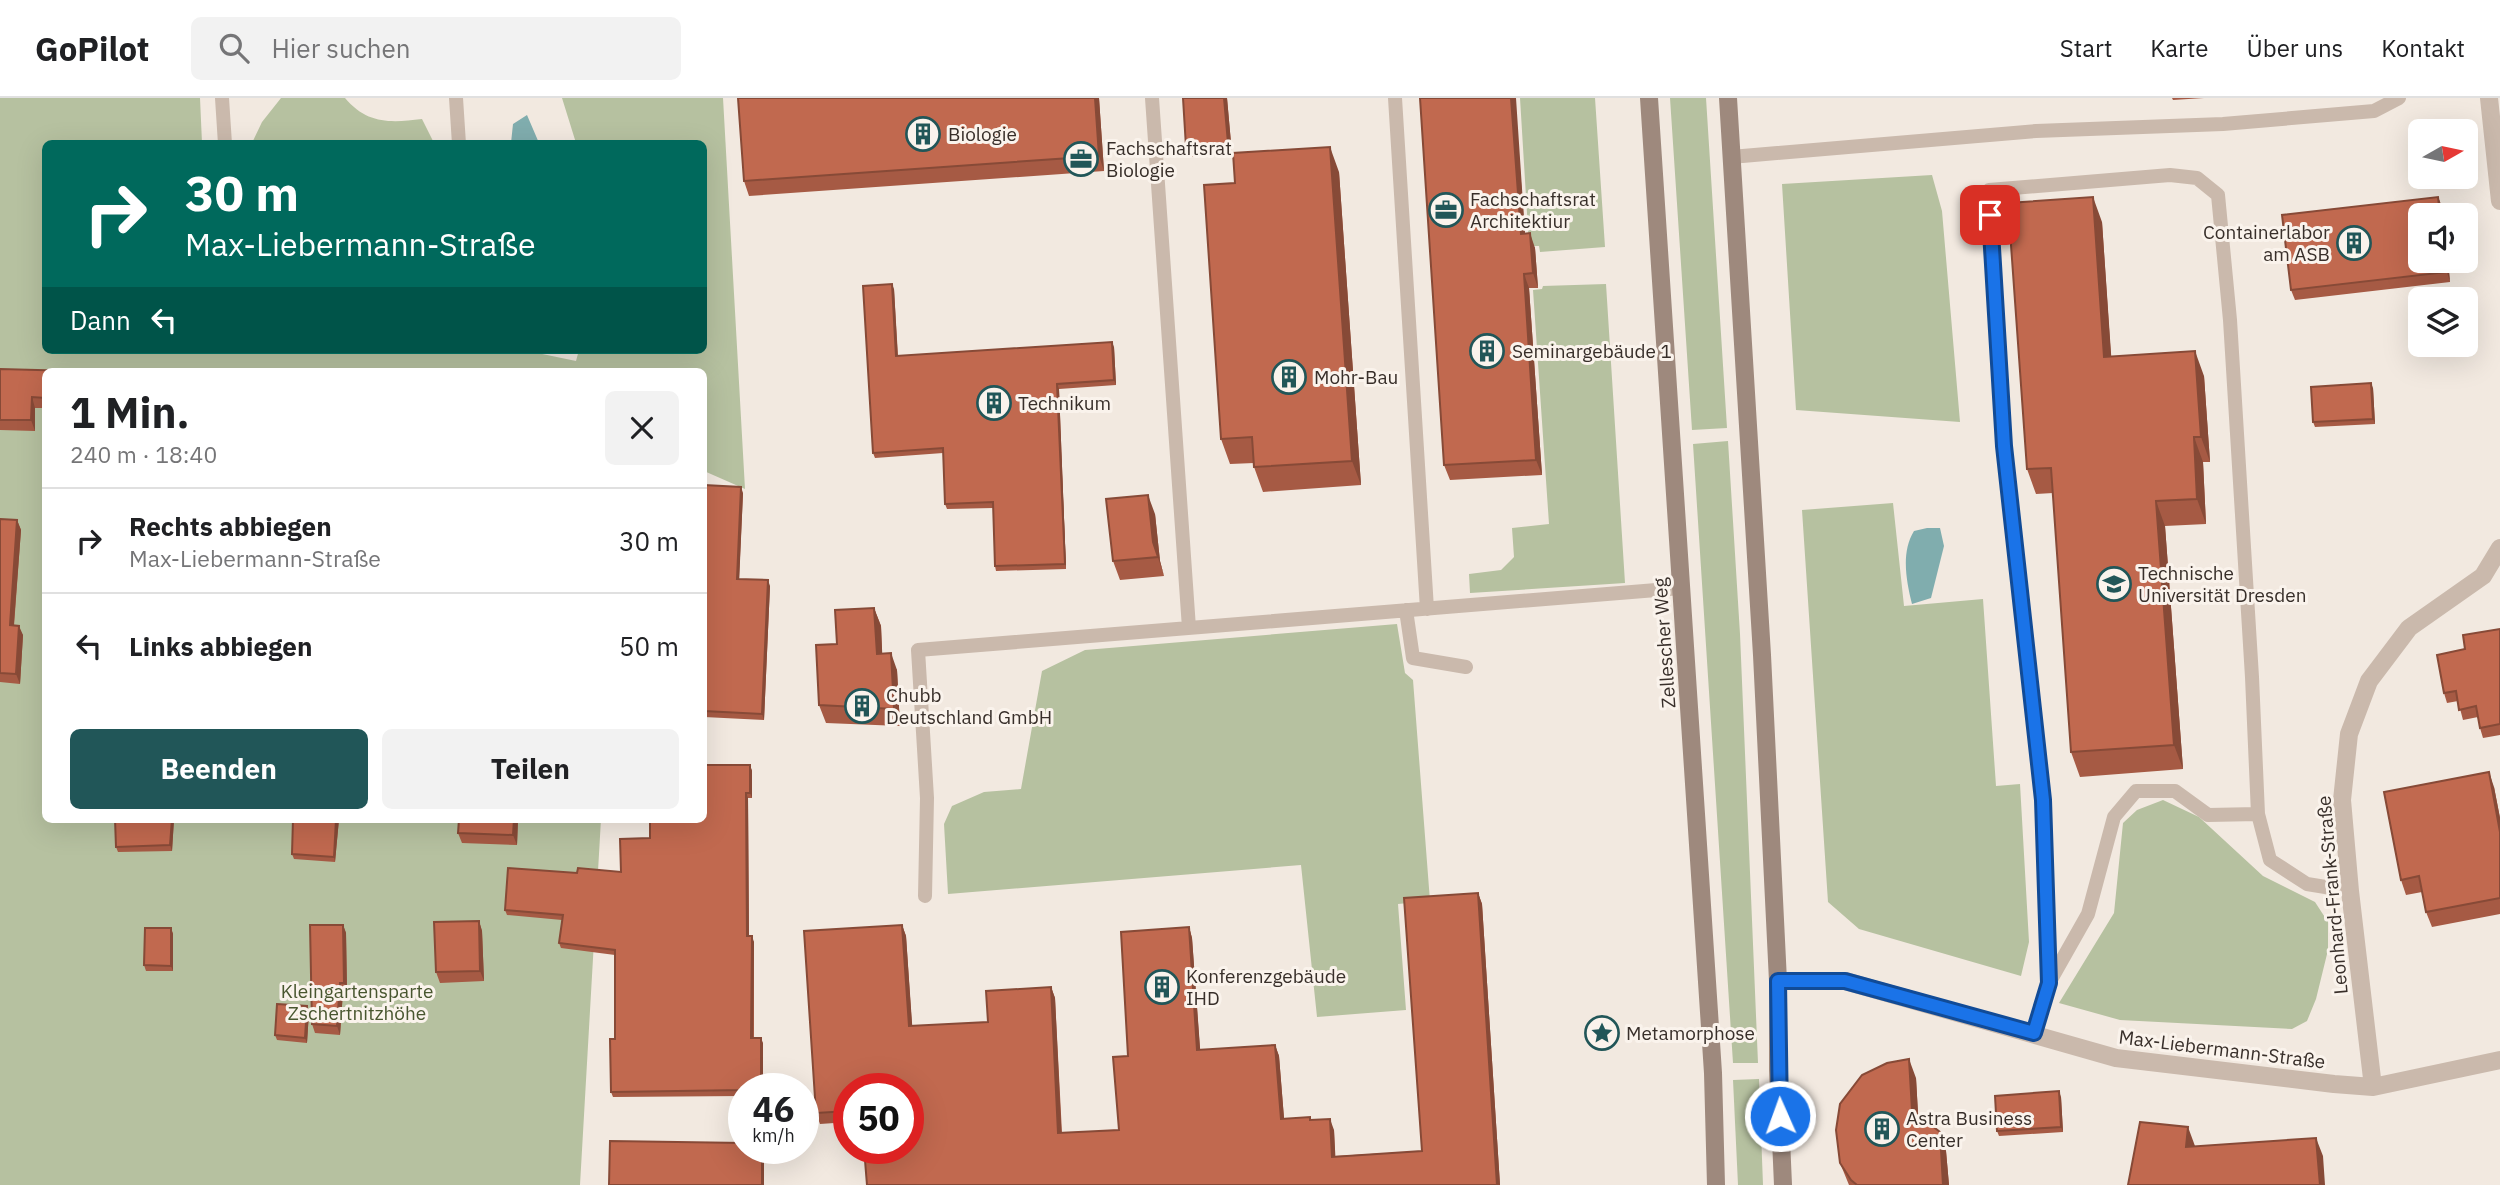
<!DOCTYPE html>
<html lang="de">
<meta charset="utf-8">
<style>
:root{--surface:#fff;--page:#f2f2f2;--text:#202124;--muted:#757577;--line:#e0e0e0;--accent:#215658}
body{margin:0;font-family:"IBM Plex Sans",sans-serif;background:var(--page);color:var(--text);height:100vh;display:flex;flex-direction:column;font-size:26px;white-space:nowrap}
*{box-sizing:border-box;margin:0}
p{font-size:23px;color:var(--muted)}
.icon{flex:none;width:38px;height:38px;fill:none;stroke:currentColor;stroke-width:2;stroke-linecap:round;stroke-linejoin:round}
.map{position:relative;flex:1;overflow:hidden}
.side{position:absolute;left:42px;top:270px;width:665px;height:455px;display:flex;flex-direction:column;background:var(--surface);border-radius:10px;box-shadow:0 7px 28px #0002}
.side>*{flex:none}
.guide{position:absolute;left:42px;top:42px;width:665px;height:214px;border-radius:10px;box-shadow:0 7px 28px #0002;background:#00695c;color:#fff;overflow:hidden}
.needle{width:46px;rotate:81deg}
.buttons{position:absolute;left:2408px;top:21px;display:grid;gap:14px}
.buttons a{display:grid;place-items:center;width:70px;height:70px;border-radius:10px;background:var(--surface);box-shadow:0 7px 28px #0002;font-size:35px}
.speed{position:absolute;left:728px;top:975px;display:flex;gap:14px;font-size:35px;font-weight:700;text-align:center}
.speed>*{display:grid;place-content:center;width:91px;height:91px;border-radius:50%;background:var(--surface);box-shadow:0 7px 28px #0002;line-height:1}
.speed small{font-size:18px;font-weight:400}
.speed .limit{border:10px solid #d22;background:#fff;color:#111}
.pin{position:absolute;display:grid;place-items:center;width:60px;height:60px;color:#fff;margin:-30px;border-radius:14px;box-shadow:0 4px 10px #0006}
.me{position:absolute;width:77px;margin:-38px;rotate:358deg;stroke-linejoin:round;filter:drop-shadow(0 0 5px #0008)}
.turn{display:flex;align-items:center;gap:24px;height:147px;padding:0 28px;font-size:32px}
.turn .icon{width:91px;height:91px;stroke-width:2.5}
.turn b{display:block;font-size:49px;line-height:60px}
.then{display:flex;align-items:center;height:66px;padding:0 28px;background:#0003;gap:14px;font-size:26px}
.round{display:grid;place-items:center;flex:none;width:74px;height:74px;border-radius:10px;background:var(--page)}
.summary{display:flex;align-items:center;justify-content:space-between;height:119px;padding:0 28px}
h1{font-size:42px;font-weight:700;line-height:52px}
.primary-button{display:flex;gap:14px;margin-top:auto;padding:14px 28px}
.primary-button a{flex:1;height:80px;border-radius:10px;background:var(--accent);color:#fff;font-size:28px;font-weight:700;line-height:80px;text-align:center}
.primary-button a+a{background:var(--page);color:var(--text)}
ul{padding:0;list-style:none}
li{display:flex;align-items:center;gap:21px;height:105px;padding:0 28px;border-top:2px solid var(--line)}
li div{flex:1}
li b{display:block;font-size:26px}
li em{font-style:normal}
header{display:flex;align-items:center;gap:42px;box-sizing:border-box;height:98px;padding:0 35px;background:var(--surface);border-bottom:2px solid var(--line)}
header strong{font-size:33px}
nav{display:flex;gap:38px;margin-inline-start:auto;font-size:24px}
.search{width:490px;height:63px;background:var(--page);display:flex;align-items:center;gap:18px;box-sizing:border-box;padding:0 24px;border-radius:10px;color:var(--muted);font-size:26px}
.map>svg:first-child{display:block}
.green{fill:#b6c1a0}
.water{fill:#80adae}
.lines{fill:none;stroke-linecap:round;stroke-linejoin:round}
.lane{stroke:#cab9ac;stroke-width:14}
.street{stroke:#cab9ac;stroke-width:18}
.secondary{stroke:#9e897d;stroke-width:18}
.wall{fill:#a65a44}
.shaded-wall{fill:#874a37}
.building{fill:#c1694f;stroke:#874a37;stroke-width:2}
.route-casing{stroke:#114b97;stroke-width:18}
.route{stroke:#1a73e8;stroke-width:12}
.labels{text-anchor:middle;stroke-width:6;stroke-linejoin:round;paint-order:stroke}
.poi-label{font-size:19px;fill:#382f2a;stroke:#faf3ec;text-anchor:start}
.street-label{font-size:19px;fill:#382f2a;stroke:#faf3ec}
.park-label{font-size:19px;fill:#48562f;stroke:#faf3ec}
</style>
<header>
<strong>GoPilot</strong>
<div class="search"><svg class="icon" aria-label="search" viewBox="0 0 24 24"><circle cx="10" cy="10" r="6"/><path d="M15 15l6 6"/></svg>Hier suchen</div>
<nav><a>Start</a><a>Karte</a><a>Über uns</a><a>Kontakt</a></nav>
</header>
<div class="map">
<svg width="2500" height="1087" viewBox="0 0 2500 1087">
<rect width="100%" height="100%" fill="#f2e9e0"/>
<path class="green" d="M0 0H200L202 45 46 46V252H523L576 263 579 252H704V46L576 45 562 0H723L745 391 704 373V273H46V721H601L580 1087H0Z
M281 0H345C367 26 390 25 422 21L434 45H252L262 24Z
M1520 0H1595L1605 149 1540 154 1539 148H1529Z
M1670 0H1706L1727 330 1692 332Z
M1932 77 1942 113 1960 324 1796 312 1782 86Z
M1606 186 1625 485 1470 495 1469 476 1501 472 1514 459 1512 430 1549 426 1533 192 1542 191 1543 188Z
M1728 343 1740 536 1758 965H1733L1693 346Z
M1893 405 1904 508 1983 501 1996 688 2020 686 2029 844 2021 878 1859 831 1828 804 1802 412Z
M1397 526 1405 575 1413 582 1430 803 1398 806 1406 912 1317 919 1301 767 948 796 944 726 952 708 984 694 1021 691 1042 573 1085 552Z
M2163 702 2199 719 2263 778 2315 804 2328 824V852L2316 901 2307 923 2292 931 2120 922 2059 905 2114 815 2123 725 2137 712Z
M1759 981 1763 1087H1738L1733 982Z"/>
<path class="water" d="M527 17 539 45H511L513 26Z
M1927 430H1940L1944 448 1931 500 1912 506C1906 482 1901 454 1914 433Z"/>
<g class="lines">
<path class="lane" d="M222 0 225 46
M456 0 459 46
M1152 0 1189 530
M1395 0 1427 511
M1731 59 2036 33 2223 26 2374 13 2399 0
M1406 512 1413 560 1466 569
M925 798 927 700 918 552 1681 490
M2049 885 2043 702 2004 348 1989 92 2170 77 2197 80 2218 97 2230 222 2252 579 2258 716 2270 762 2307 786 2350 793
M2034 935 2049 885 2088 816 2114 719 2136 693H2175L2208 717 2258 716"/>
<path class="street" d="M2489 0 2500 103
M1778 883H1845L2116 960 2334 986 2373 989 2500 962
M2373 989 2350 793 2342 702 2349 636 2369 583 2409 530 2483 478 2500 450"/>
<path class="secondary" d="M1649 0 1713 975 1716 1087
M1728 0 1762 557 1778 883V972L1783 1087"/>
</g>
<path class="wall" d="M1099 0 1104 73 749 98 744 83Z
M1227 0 1232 56 1190 59 1186 49Z
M2172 0H2204L2173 2Z
M1519 57 1525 136 1535 150 1538 190H1529L1542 377 1450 382 1444 367Z
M1339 74 1361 387 1263 394 1254 369V365L1230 366 1221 341 1235 85Z
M2438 99 2442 109V117H2420V163H2448L2450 184 2295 202 2291 192 2282 117Z
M2102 124 2111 259 2204 278 2210 364H2203L2206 426 2165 428 2183 671 2080 679 2071 654 2053 395 2036 396 2027 371Z
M894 191 898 258 1114 249 1116 287 1059 291 1066 471 996 473 995 468 993 410 947 411 945 406 943 355 875 360 873 355Z
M0 271 46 273V310H35V333L0 332Z
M2373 290 2375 326 2315 329 2313 324Z
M704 387 743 395 739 481 770 488 764 622 704 619Z
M1155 416 1160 463 1164 478 1120 482 1113 463Z
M0 421 17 422 21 432 14 528 23 537 20 586 0 584Z
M874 510 881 528 882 555 897 572 900 628 826 625 819 607 837 546Z
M2500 531V637L2483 640 2480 630 2478 619 2463 622 2458 603 2447 605 2444 595 2465 551Z
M750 667 752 673V700H748L749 838 754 844V940L763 945V990H744V998L613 999 611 994 615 941V857L561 850 559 845 562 822 507 817 505 812 577 775 621 774 650 740Z
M2494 689 2500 720V816L2432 829 2426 814 2422 794 2406 797 2401 782Z
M115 721H174L172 753 118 754 116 749Z
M293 721H339L335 764 294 761 292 756Z
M459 721H518L517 747 462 745 458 735Z
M1478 795 1482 806 1500 1087H867L908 1050 849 990V1024L820 1026 816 1015 902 827 906 838 912 928 988 924 1051 889 1055 900 1062 1035 1119 1032 1128 958 1189 829 1192 840 1200 952 1275 947 1279 958 1284 1021 1311 1022 1334 1032 1335 1058 1422 1053Z
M479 823 482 833 484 883 440 885 436 874Z
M343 827 346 835 347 893H343L340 937 315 935 312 926Z
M171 830 173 836V873H146L144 867Z
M309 914 307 945 277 942 275 937Z
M1916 980 1918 1017 1946 1053 1949 1087H1849L1840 1065Z
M2061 999 2063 1034 1999 1038 1997 1033Z"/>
<path class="shaded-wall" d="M1095 0H1099L1104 73 1099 58Z
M1224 0H1227L1232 56 1228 45Z
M1511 0H1516L1526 151 1521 136Z
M1330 49 1339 74 1361 387 1352 363Z
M2093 99 2102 124 2113 284 2104 259Z
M2438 99 2442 109V117H2440Z
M1530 135 1535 150 1538 190 1533 175Z
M2445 163H2448L2450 184 2447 174Z
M1524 176 1529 190 1542 377 1536 362Z
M892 186 894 191 898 263 896 258Z
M1112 244 1114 249 1116 287 1114 282Z
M2195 253 2204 278 2210 364 2201 339Z
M2371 285 2373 290 2375 326 2373 321Z
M1057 286 1059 291 1066 471 1065 466Z
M32 299 35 310V333L31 322Z
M2194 339 2203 364 2206 426 2197 401Z
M741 389 743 395 739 486 737 481Z
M1148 397 1155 416 1160 463 1164 478 1153 444Z
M2156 403 2165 428 2183 671 2174 647Z
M17 422 21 432 13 537 10 527Z
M768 482 770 488 764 622 762 616Z
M874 510 881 528 883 573 877 556Z
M19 528 23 537 20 586 16 576Z
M891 555 897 572 900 628 894 611Z
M750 667 752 673V700L750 695Z
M2489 674 2494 689 2500 720V734Z
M746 695 748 700 749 844 747 838Z
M172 721H174L172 753 170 747Z
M336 721H339L335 764 334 759Z
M514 721H518L517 747 513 737Z
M1478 795 1482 806 1500 1087H1497Z
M479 823 482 833 484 883 480 873Z
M343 827 346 835 347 893 344 885Z
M902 827 906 838 913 939 909 928Z
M1189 829 1192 840 1201 963 1197 952Z
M171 830 173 836V873L171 868Z
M752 838 754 844 753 945 751 940Z
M340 885 343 893 340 937 337 928Z
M1051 889 1055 900 1062 1046 1058 1035Z
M307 908 309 914 307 945 305 940Z
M761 940 763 945V990H761Z
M1275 947 1279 958 1285 1032 1281 1021Z
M1909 961 1916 980 1919 1031 1912 1012Z
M2059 993 2061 999 2063 1034 2061 1029Z
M1330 1021 1334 1032 1336 1070 1332 1059Z
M2188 1029 2195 1048 2193 1067 2186 1049Z
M1940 1034 1946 1053 1949 1087H1943Z
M2316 1040 2323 1058 2325 1087H2320Z
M762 1050H764V1087H762Z"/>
<path class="building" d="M738 0H1095L1099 58 744 83Z
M1183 0H1224L1228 45 1186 49Z
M1420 0H1511L1521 136 1530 135 1533 175 1524 176 1536 362 1444 367Z
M1330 49 1352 363 1254 369 1252 339 1221 341 1204 87 1235 85 1233 55Z
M2093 99 2104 259 2195 253 2201 339H2194L2197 401 2156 403 2174 647 2071 654 2051 370 2027 371 2008 105Z
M2438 99 2440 117H2420V163H2445L2447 174 2291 192 2282 117Z
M892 186 896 258 1112 244 1114 282 1057 286 1065 466 995 468 993 404 945 406 943 350 873 355 863 188Z
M0 271 74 273H46V300L32 299 31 322H0Z
M2371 285 2373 321 2313 324 2311 289Z
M704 387 741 389 737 481 768 482 762 616 704 613Z
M1148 397 1153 444 1158 459 1113 463 1106 401Z
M0 421 17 422 10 527 19 528 16 576 0 575Z
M874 510 877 556 891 555 894 611 819 607 816 547 837 546 835 512Z
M2500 531V626L2480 630 2476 608 2459 612 2456 593 2444 595 2437 557 2465 551 2463 537Z
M704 667H750V695H746L747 838H752L751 940H761V990H744V992L611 994 610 941H615V852L559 845 563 817 505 812 508 770 577 775 578 770 621 774 620 741 650 740V721H704Z
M2489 674 2500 734V800L2426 814 2419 778 2401 782 2384 694Z
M115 721H172L170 747 116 749Z
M293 721H336L334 759 292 756Z
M459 721H514L513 737 458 735Z
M1478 795 1497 1087H867L864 1050H908V990H849V1013L816 1015 804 833 902 827 909 928 988 924 986 893 1051 889 1058 1035 1119 1032 1113 959 1128 958 1121 834 1189 829 1197 952 1275 947 1281 1021 1310 1019V1022L1330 1021 1332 1059 1422 1053 1404 800Z
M479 823 480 873 436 874 434 824Z
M310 827H343L344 885H340L337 928 312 926Z
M145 830H171V868L144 867Z
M277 906 307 908 305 940 275 937Z
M1909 961 1912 1012 1940 1034 1943 1087H1857L1851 1082 1840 1065 1836 1032 1840 1006 1862 977 1887 965Z
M2059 993 2061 1029 1997 1033 1995 998Z
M2140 1024 2188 1029 2186 1049 2316 1040 2320 1087H2128Z
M610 1043 744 1045V1050H762V1087H609Z"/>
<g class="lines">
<g class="route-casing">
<path id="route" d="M1780 1018 1778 883H1845L2034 935 2049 885 2043 702 2004 348 1990 117"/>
</g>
<use href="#route" class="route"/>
</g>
<defs>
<g id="building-ring" transform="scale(1.75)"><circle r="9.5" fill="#faf3ec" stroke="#215658" stroke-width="1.5"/><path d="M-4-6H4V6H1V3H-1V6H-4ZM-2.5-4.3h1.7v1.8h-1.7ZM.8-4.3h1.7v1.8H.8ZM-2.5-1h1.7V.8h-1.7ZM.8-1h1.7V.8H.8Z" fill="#215658"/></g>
<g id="office-ring" transform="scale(1.75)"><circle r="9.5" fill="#faf3ec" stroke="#215658" stroke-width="1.5"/><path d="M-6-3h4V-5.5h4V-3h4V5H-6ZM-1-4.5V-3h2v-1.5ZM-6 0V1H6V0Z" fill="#215658"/></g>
<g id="university-ring" transform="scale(1.75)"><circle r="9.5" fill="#faf3ec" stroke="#215658" stroke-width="1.5"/><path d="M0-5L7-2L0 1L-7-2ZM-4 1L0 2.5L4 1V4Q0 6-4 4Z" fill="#215658"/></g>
<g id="sight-ring" transform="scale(1.75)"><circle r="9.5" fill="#faf3ec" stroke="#215658" stroke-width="1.5"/><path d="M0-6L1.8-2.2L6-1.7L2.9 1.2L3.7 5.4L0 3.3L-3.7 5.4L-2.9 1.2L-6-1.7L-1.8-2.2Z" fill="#215658"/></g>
</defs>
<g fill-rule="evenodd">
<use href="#building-ring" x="923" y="36"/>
<use href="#office-ring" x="1081" y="61"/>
<use href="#office-ring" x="1446" y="112"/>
<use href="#building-ring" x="2354" y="145"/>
<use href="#building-ring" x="1487" y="253"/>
<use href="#building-ring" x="1289" y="279"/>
<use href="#building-ring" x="994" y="305"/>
<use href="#university-ring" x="2114" y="486"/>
<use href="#building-ring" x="862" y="608"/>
<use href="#building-ring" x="1162" y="889"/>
<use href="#sight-ring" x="1602" y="935"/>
<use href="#building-ring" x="1882" y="1031"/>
</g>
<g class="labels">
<g class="poi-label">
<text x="948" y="43">Biologie</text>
<text x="1106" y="57">Fachschaftsrat<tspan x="1106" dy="22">Biologie</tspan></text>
<text x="1470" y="108">Fachschaftsrat<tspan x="1470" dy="22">Architektiur</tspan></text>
<text x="2330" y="141" text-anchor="end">Containerlabor<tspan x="2330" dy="22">am ASB</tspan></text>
<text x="1512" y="260">Seminargebäude 1</text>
<text x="1314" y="286">Mohr-Bau</text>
<text x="1018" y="312">Technikum</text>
<text x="2138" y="482">Technische<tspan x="2138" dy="22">Universität Dresden</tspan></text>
<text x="886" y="604">Chubb<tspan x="886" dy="22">Deutschland GmbH</tspan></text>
<text x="1186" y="885">Konferenzgebäude<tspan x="1186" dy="22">IHD</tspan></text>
<text x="1626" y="942">Metamorphose</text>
<text x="1906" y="1027">Astra Business<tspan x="1906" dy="22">Center</tspan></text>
</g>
<g class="street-label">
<text transform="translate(1664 545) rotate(-94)" y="7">Zellescher Weg</text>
<text transform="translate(2332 797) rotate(-95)" y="7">Leonhard-Frank-Straße</text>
<text transform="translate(2222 951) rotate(7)" y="7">Max-Liebermann-Straße</text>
</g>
<g class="park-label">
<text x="357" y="900">Kleingartensparte<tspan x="357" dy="22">Zschertnitzhöhe</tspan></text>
</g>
</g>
</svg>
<div class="buttons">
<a><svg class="needle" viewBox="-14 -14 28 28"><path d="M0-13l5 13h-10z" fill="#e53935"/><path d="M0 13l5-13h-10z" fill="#757577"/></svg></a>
<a><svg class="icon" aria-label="sound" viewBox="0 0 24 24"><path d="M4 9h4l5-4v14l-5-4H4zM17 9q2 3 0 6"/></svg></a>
<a><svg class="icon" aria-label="layers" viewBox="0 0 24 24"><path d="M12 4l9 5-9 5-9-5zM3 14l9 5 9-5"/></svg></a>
</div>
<div class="speed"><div>46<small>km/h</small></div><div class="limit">50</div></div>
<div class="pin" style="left:1990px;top:117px;background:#d93025"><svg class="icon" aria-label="arrive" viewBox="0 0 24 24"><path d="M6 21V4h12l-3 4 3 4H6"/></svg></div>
<svg class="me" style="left:1780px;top:1018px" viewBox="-20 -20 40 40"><circle r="17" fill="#1a73e8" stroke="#fff" stroke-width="3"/><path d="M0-11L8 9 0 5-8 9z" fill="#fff"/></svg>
<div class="guide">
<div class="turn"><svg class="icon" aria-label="right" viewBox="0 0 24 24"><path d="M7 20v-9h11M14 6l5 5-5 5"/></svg><div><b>30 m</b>Max-Liebermann-Straße</div></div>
<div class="then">Dann<svg class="icon" aria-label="left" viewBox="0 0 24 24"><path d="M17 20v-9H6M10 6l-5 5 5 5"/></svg></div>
</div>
<section class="side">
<div class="summary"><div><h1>1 Min.</h1><p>240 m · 18:40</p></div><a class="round"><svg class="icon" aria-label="close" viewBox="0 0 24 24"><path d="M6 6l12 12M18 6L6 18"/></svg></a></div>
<ul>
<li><svg class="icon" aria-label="right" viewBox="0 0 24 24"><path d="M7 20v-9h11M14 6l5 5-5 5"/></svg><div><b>Rechts abbiegen</b><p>Max-Liebermann-Straße</p></div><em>30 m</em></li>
<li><svg class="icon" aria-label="left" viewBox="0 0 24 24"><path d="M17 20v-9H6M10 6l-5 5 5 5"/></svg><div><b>Links abbiegen</b></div><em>50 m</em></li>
</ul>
<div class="primary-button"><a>Beenden</a><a>Teilen</a></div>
</section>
</div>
